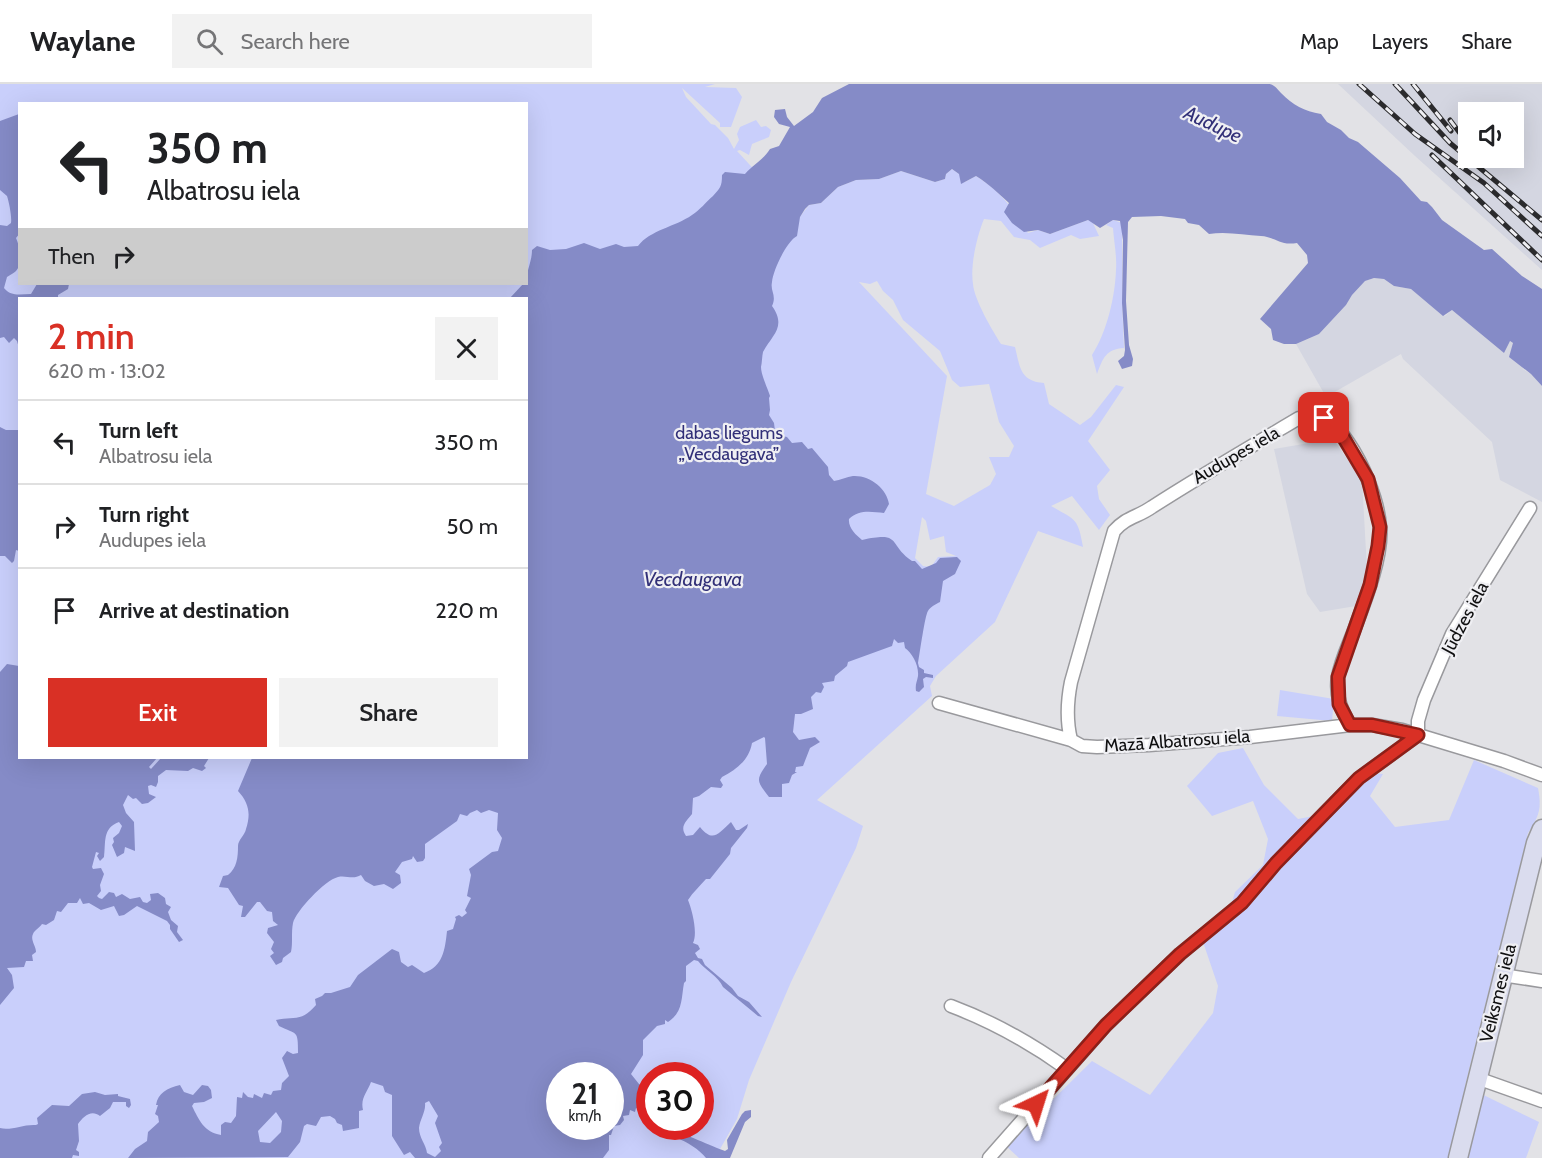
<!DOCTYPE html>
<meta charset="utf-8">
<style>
:root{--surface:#fff;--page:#f2f2f2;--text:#202124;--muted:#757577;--line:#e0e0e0;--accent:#d93025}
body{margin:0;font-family:Cabin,sans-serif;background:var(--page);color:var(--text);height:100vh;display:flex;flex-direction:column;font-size:22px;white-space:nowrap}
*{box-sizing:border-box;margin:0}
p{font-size:20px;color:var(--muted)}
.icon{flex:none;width:33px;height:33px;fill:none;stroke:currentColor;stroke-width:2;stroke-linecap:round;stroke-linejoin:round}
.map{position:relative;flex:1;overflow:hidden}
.panel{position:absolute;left:18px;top:213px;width:510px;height:462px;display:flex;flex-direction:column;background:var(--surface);border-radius:0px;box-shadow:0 6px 24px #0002}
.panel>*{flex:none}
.banner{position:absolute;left:18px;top:18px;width:510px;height:183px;border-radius:0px;box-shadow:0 6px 24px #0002;background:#fff;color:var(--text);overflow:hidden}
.buttons{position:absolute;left:1458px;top:18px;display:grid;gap:12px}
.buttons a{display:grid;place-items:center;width:66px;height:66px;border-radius:0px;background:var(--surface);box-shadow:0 6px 24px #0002;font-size:30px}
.speed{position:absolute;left:546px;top:978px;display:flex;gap:12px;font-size:30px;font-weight:700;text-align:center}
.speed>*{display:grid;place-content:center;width:78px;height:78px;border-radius:50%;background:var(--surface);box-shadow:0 6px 24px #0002;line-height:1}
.speed small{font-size:15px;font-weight:400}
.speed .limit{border:9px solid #d22;background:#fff;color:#111}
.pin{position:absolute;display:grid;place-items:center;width:51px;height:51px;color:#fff;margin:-26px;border-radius:12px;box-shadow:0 3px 9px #0006}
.me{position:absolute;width:66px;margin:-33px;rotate:41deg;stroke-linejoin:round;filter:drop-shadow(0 0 4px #0008)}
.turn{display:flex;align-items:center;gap:21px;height:126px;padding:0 30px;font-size:27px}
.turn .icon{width:78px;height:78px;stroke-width:2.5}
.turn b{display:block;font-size:42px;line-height:51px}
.then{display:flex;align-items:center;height:57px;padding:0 30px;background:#0003;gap:12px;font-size:22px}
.round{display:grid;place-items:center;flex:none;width:63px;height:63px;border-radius:0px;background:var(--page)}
.overview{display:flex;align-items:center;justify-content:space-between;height:102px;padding:0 30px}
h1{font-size:36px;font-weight:600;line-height:45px;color:var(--accent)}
.primary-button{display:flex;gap:12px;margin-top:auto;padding:12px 30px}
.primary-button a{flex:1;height:69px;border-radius:0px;background:var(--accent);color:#fff;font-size:24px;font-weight:600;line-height:69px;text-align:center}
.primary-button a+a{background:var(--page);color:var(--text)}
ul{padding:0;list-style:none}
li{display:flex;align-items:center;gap:18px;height:84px;padding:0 30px;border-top:2px solid var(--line)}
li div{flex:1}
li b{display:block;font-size:22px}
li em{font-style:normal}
header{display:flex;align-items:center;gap:36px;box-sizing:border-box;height:84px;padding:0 30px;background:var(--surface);border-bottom:2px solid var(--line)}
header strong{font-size:28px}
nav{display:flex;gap:33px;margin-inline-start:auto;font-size:21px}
.search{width:420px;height:54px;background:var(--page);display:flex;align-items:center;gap:15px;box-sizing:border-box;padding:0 21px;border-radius:0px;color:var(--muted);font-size:22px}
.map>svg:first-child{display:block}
.built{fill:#d4d6e1;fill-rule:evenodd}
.green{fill:#c9cffb;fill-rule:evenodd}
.water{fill:#858bc7;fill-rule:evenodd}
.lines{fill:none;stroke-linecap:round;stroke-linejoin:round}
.minor-casing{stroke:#99999d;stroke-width:15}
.secondary-casing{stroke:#99999d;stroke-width:21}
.minor{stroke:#fff;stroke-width:12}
.secondary{stroke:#dadcee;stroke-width:18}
.rail-casing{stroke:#2b2b2d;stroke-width:5}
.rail{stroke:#efeff3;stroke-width:3;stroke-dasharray:9;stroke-linecap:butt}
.route-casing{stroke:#8d1f18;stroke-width:15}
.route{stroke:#d93025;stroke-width:10}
.labels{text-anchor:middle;stroke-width:4.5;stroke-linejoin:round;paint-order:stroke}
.park-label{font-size:18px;fill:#312f78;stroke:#efeff3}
.street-label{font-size:18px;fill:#101011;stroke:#efeff3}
.water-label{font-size:20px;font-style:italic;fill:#323078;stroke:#efeff3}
</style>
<header>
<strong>Waylane</strong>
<div class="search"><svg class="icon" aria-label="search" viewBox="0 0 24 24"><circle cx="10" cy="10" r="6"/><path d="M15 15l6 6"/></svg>Search here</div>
<nav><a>Map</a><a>Layers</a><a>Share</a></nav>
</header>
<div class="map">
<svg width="1542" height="1074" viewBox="0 0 1542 1074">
<rect width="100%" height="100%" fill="#e2e2e6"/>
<path class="built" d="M1338 0H1542V186L1415 72ZM1468 28H1514V74H1468Z
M1374 194 1384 195 1394 202 1411 205 1445 232 1452 226 1504 269 1509 257 1513 259 1523 285 1531 290 1542 302V418L1500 396 1492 358 1403 275 1401 270 1326 313 1296 260 1319 250 1346 221 1352 211 1365 197Z
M1333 355 1362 396 1367 485 1356 522 1320 528 1307 510 1274 365Z"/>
<path class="green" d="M0 0H715L705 3 736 4 742 13 731 43H720V39L682 4 686 13 711 40 715 41 728 54 734 65 739 56 737 50 740 43 756 36 761 43 766 42 771 46 769 53 752 60 749 71 740 66 737 67 799 134 809 121 821 119 838 103 856 96 879 95 901 87 935 98 945 95 946 90 952 85 959 90 965 98 976 92C1001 108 1012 123 1028 149L1038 146 1050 150 1088 136 1092 137 1099 152 1080 155 1071 151 1040 164 1030 156 1014 153 1001 137 984 135C977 152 970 181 973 200 974 215 992 246 1001 260L1015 263C1020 283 1020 297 1044 299L1049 320 1080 341 1091 333 1116 301 1124 303 1088 357 1110 386 1097 402 1099 415 1110 431 1099 446 1072 412 1051 422C1075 436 1078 433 1083 463L1038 447 995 538 936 592 930 602 932 612 817 716 863 742 856 764 791 898 749 996 737 1035 715 1074H0ZM20 20H526V200H20ZM877 197 883 207 893 216 903 236 940 267 952 296 960 303 989 300 999 338 1014 362 1009 373H989L996 390 990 401 954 422 926 410 947 292 859 198 870 200ZM20 214H526V674H20ZM922 433 926 437 930 456 944 452 946 468 956 472 938 473 931 483 923 482 915 474ZM560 992H610V1042H560ZM650 992H700V1042H650Z
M1113 136 1122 139V219L1124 264C1106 265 1103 274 1097 290L1092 271C1107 248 1115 213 1116 186 1117 172 1114 158 1113 144L1106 141Z
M1280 606 1334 615 1332 637 1277 632Z
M1243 664 1264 701 1298 735 1330 729 1371 689 1383 690 1370 712 1395 743 1449 736 1474 676 1538 704C1542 725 1539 732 1528 749L1465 1002 1539 1038 1526 1074H1019L1006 1062 1092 977 1150 1011 1213 929 1218 902 1203 858 1226 839 1235 808 1263 781 1268 755 1253 717 1212 732 1187 702 1218 669Z"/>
<path class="water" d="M849 0H1270C1276 2 1277 5 1281 9 1293 21 1304 27 1321 30L1327 38 1341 46 1349 54 1358 58 1400 94 1421 117 1427 118 1432 123 1442 136 1484 166 1492 165 1522 192 1542 205V302L1531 290 1509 273 1513 259 1510 257 1504 269 1452 226 1443 232 1411 205 1394 202 1384 195 1374 194 1365 197 1352 211 1346 221 1319 250 1296 260H1284L1273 256 1271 245 1260 235 1308 179 1307 171 1297 159C1279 162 1276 153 1261 152 1244 151 1226 147 1209 150L1199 141 1188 139 1185 135 1161 132 1132 133 1128 138 1126 217 1129 261 1133 275 1132 282 1122 285 1118 277 1124 272 1125 266 1122 219 1123 156 1120 137 1113 136 1100 144 1088 136 1050 150 1038 146 1024 148 1012 139 1004 128 1009 119C998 109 989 100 976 92L961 100 959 90 952 85 946 90 945 95 935 98 901 87 879 95 856 96 838 103 821 119 809 121 805 125 800 133 797 152C787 157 773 186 772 198 770 208 777 211 772 222 787 243 772 251 763 268 762 272 762 279 761 283 761 291 768 305 770 312L769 314 770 326 769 331 774 339 775 347 782 352 787 353 792 359 802 358 808 365 812 364 828 383 829 391 834 397C840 396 847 393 853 392 870 391 887 405 889 420L884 429C872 428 859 425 849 435 848 444 856 451 862 456 903 447 887 460 912 477H915L922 485 936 479 940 474 957 473 961 477 955 490 943 497 940 518C936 520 930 523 928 527 925 531 920 568 918 579L919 583 924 586V589L933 591V594L926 593 923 595 924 603 919 608 916 607C915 600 917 598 918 592 919 581 912 569 905 564L904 558 898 559 894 555 892 562 848 578 847 582 835 592 834 597 822 599 824 603 821 609 816 608 811 613 813 625 801 630H795L793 648 799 656 815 653 820 658 810 664 803 682 796 683 795 688H797L792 691 789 699 782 700V713H769C757 697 755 697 767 680L765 654 764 653 752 659C749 676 737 685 722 693L720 696 723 701 721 704 711 703 699 712 693 714 692 730C687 737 679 742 686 752L693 751 700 743C713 759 718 750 731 738L736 746H739L748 740 747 744 731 764 730 770 710 795H706C700 802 693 808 688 816 692 826 698 849 693 859L698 861 700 865 695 869 698 874 702 875 705 881 732 904 738 912 749 918 762 933 758 932 723 903C718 892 705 886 698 877L694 876 686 882V897L684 899C681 916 683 928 668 938L665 936V940L657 942 643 956V971L631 990 639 1000 649 1006V1032L641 1025 636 1024 635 1028 630 1026 629 1031 623 1032 624 1036 620 1041 614 1042 611 1051H609V1066L603 1074H415L410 1068 404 1071 392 1052V1011L385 1008 383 1002 371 998C368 1007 360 1014 363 1026L359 1027V1044L343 1047 342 1041 337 1039 335 1035 330 1032 321 1033 316 1042 307 1040 304 1042 300 1058 288 1073 128 1074 135 1065 147 1057 148 1048 159 1038 158 1032 155 1030 158 1021H156C158 1009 167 1004 180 1001L184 1008 193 1011 202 1001 208 1002 211 1006 212 1014 204 1018 194 1019 192 1022C199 1036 204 1048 221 1051V1041L225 1038 231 1039 236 1032 237 1013 242 1014 243 1008 248 1013 253 1014 254 1010 262 1014 264 1009 271 1011 273 1007 281 1006 282 999 289 992 282 974 287 967 293 970 298 969C298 945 297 951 279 942L276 936C292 932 301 939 316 921L315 915 322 912 325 909H331L350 903 358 891 392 865 399 868 401 878 408 883 412 881 424 889C443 882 445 866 447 847L453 845 456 835 455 833 459 831 462 833 467 829 465 826 471 814 467 812 471 791 469 785 492 768 498 767 502 754 497 746 498 729 489 726 481 729 477 726 470 729 467 732 460 730 457 737 425 760V774L423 777 417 778 413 772 412 775 402 778 395 788 400 791 401 799 393 805 384 800 374 802 365 797 361 791C353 796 346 791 338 793 325 796 296 827 293 839 291 849 293 858 291 868L283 874 282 878 276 881 270 872 274 869 271 865 274 858 267 849 268 844 278 841 273 837 272 828 267 827 260 818H257L245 833H241L243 822 239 821 228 804 219 803 223 792 228 791C237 784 238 773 238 762 238 756 245 751 246 745 251 730 249 719 238 707L252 674H526V214H510L523 200H526C526 187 532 178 532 166L537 162 550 166 566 165 584 159 600 165 616 160 624 163 638 162C650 146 675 143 692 131 700 126 706 118 713 112 720 104 722 103 722 91L725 88 745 90C754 80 763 76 770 65L779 62 790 43 779 40 774 33 775 26 785 25 787 33 794 42 813 28 822 14ZM560 992H610V1042H560ZM429 1017 438 1032 435 1039 442 1059 439 1063 441 1067 435 1073 427 1069C426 1060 419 1054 419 1044 420 1035 426 1028 425 1019ZM276 1028 282 1037 281 1048 270 1059 260 1058 258 1047Z
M19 30 20 149 16 154C20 163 23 179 16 187 14 189 10 191 7 193L4 204C11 213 21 210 31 210L37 200H69L68 205 58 211V214H20L19 264 17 257 14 254 9 259 4 253 0 254V141L7 142 11 139C12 133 9 118 7 112L0 106V37Z
M0 343 6 346H19V467L16 466 14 477 12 479 5 472H0Z
M7 580 19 582 20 674H157L149 683 151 685 161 674H209L204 682 206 684 202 687 193 684 188 687 166 686 158 692V698L156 703 151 701 148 702 149 710 156 713 148 719 142 720 136 714 133 715 128 711 123 721 126 729 134 738 135 767 125 763 124 769 117 773 112 761 114 758 113 754 119 749 122 742 119 738C102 744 106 759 104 773L100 777 97 772 99 769 96 768 92 783 93 785 101 784 104 790 100 801 101 807 97 812 99 814 102 815 109 808 114 809 116 813 122 810 130 815 140 813 143 818 147 819 151 816 150 810 158 809 165 814 166 820 171 823 168 828 171 836 178 842 177 848 183 856 179 858 170 845V841L167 837 137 822 124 831 119 832 114 822 101 826 89 819 83 820 80 814 77 819H68L61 828 57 827 54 836 46 841 42 840C40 843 34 847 33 850 30 856 36 862 36 868L32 871 33 877H26L24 883 7 884 12 891 14 904 0 921V588Z
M95 1008 105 1011 118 1010V1012L130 1015 131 1021 129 1024 126 1022V1018H113L110 1024 100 1032C91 1025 83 1033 78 1040L79 1057 76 1066 79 1068V1072L73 1071 72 1074H0V1044C11 1047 23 1040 36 1041L38 1040 37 1034 52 1021 69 1022 82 1010Z
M751 1026V1033L745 1038 730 1074H706C699 1065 687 1058 677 1054 668 1049 664 1052 656 1043H662L670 1048C679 1046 712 1063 725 1067L728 1065 727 1056 742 1030 745 1027Z"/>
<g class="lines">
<g class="minor-casing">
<path id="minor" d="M939 619 1071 656 1082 662 1097 663 1149 661 1250 653 1350 641H1372L1402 646 1504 677 1542 691
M1071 656C1066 636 1067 618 1071 598L1114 447C1126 433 1138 433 1152 423 1200 392 1250 363 1299 334 1325 328 1334 337 1348 358 1363 380 1378 415 1380 443 1383 470 1366 515 1356 541 1350 558 1341 575 1338 593 1335 611 1341 625 1350 641
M1502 891 1542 897
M951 922C991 937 1032 960 1067 985
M1477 994 1542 1017
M989 1074 1106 941 1180 870 1242 819 1276 779 1359 694 1418 651V637L1424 616 1452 550 1530 424"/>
</g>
<g class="secondary-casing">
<path id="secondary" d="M1458 1074 1536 759 1542 745"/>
</g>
<use href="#minor" class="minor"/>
<use href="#secondary" class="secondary"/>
<g class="rail-casing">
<path id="rail" d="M1359 0 1415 50 1484 99 1542 152
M1395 0 1450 59 1542 136
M1413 0 1451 47
M1450 36 1468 60
M1432 71 1542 176"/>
</g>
<use href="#rail" class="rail"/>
</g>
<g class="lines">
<g class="route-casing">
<path id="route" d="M1036 1020 1106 941 1180 870 1242 819 1276 779 1359 694 1418 651 1372 641H1350L1339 620 1338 593 1370 501 1378 462 1380 443 1368 395 1336 341 1324 334"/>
</g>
<use href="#route" class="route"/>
</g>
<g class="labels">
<g class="park-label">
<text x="729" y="355">dabas liegums<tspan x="729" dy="21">„Vecdaugava”</tspan></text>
</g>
<g class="street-label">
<text transform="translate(1236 371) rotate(-30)" y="6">Audupes iela</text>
<text transform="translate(1465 534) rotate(-62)" y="6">Jūdzes iela</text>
<text transform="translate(1177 657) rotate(-4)" y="6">Mazā Albatrosu iela</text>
<text transform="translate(1498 909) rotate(-76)" y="6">Veiksmes iela</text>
</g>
<g class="water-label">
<text transform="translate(1213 40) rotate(25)" y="7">Audupe</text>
<text x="693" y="502">Vecdaugava</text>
</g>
</g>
</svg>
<div class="buttons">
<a><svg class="icon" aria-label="sound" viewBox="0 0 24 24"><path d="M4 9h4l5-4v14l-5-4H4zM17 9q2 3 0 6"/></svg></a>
</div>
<div class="speed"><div>21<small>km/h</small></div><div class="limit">30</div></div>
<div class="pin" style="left:1324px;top:334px;background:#d93025"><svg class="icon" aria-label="arrive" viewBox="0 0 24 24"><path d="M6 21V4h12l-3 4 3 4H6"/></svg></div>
<svg class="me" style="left:1036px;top:1020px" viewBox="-20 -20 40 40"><path d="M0-17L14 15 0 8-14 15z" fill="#d93025" stroke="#fff" stroke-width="4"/></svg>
<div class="banner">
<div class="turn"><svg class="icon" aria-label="left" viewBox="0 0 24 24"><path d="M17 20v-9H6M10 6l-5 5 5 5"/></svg><div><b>350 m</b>Albatrosu iela</div></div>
<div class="then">Then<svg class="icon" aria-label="right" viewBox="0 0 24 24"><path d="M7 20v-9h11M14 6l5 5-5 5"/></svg></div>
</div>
<section class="panel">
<div class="overview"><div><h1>2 min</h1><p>620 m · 13:02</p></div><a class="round"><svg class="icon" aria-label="close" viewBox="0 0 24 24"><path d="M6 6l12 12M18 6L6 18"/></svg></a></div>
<ul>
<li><svg class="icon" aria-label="left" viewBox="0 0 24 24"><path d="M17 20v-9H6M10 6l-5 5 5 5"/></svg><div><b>Turn left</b><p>Albatrosu iela</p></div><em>350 m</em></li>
<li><svg class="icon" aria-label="right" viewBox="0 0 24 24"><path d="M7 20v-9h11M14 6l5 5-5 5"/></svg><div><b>Turn right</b><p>Audupes iela</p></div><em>50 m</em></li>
<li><svg class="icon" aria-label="arrive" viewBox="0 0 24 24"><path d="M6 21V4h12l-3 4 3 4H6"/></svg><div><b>Arrive at destination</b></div><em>220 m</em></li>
</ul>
<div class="primary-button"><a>Exit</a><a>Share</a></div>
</section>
</div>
